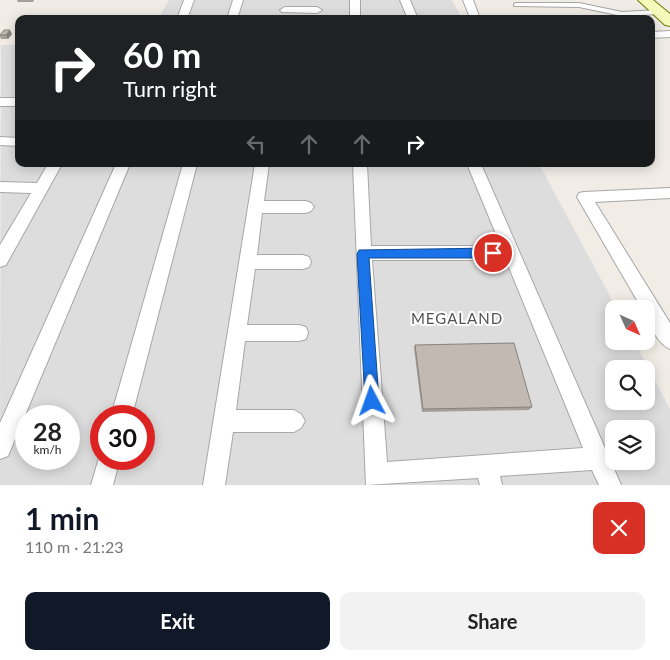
<!DOCTYPE html>
<meta charset="utf-8">
<style>
:root{--surface:#fff;--page:#f2f2f2;--text:#222;--muted:#767676;--accent:#111827}
body{margin:0;font-family:Lato,sans-serif;background:var(--page);color:var(--text);height:100vh;display:flex;flex-direction:column;font-size:19px;white-space:nowrap}
*{box-sizing:border-box;margin:0}
p{font-size:16px;color:var(--muted)}
.icon{flex:none;width:28px;height:28px;fill:none;stroke:currentColor;stroke-width:2;stroke-linecap:round;stroke-linejoin:round}
.map{position:relative;height:485px;overflow:hidden}
.panel{display:flex;flex-direction:column;background:var(--surface);flex:1}
.panel>*{flex:none}
.top-card{position:absolute;left:15px;top:15px;width:640px;height:152px;border-radius:10px;box-shadow:0 2px 12px #0003;background:#202124;color:#fff;overflow:hidden}
.needle{width:32px;rotate:135deg}
.tools{position:absolute;left:605px;top:300px;display:grid;gap:10px}
.tools a{display:grid;place-items:center;width:50px;height:50px;border-radius:10px;background:var(--surface);box-shadow:0 2px 12px #0003;font-size:25px}
.speed{position:absolute;left:15px;top:405px;display:flex;gap:10px;font-size:25px;font-weight:700;text-align:center}
.speed>*{display:grid;place-content:center;width:65px;height:65px;border-radius:50%;background:var(--surface);box-shadow:0 2px 12px #0003;line-height:1}
.speed small{font-size:12px;font-weight:400}
.speed .limit{border:8px solid #d22;background:#fff;color:#111}
.pin{position:absolute;display:grid;place-items:center;width:42px;height:42px;color:#fff;margin:-21px;border:2px solid #fff;border-radius:50%;box-shadow:0 1px 5px #0007}
.me{position:absolute;width:55px;margin:-28px;rotate:356deg;stroke-linejoin:round;filter:drop-shadow(0 0 4px #0008)}
.turn{display:flex;align-items:center;gap:18px;height:105px;padding:0 25px;font-size:22px}
.turn .icon{width:65px;height:65px;stroke-width:2.5}
.turn b{display:block;font-size:35px;line-height:42px}
.lanes{display:flex;align-items:center;height:48px;padding:0 25px;background:#0003;justify-content:center;gap:25px;direction:ltr}
.lanes .off{opacity:.35}
.round{display:grid;place-items:center;flex:none;width:52px;height:52px;border-radius:10px;background:var(--page)}
.headline{display:flex;align-items:center;justify-content:space-between;height:85px;padding:0 25px}
h1{font-size:30px;font-weight:700;line-height:38px;color:var(--accent)}
.cta{display:flex;gap:10px;margin-top:auto;padding:10px 25px}
.cta a{flex:1;height:58px;border-radius:10px;background:var(--accent);color:#fff;font-size:20px;font-weight:700;line-height:58px;text-align:center}
.cta a+a{background:var(--page);color:var(--text)}
.map>svg:first-child{display:block}
.residential{fill:#dedddd;fill-rule:evenodd}
.lines{fill:none;stroke-linecap:round;stroke-linejoin:round}
.service-casing{stroke:#a7a7a7;stroke-width:2}
.minor-casing{stroke:#a7a7a7;stroke-width:2}
.secondary-casing{stroke:#6a7a04;stroke-width:2}
.service{fill:#fff;fill-rule:evenodd}
.minor{fill:#fff;fill-rule:evenodd}
.secondary{fill:#f5fabb;fill-rule:evenodd}
.wall{fill:#a69f99}
.shaded-wall{fill:#87827d}
.building{fill:#c1b9b2;stroke:#87827d}
.route{fill:#1a73e8;stroke:#114b97}
.labels{text-anchor:middle;stroke-width:4;stroke-linejoin:round;paint-order:stroke}
.neighbourhood-label{font-size:15px;letter-spacing:1px;fill:#535353;stroke:#fff}
</style>
<div class="map">
<svg width="670" height="485" viewBox="0 0 670 485">
<rect width="100%" height="100%" fill="#f1ede6"/>
<path class="residential" d="M169 0H452L462 19H158Z
M1 45H19V164H539L617 309H614V341H634L670 409V485H0ZM614 369H646V401H614ZM26 416H69V459H26ZM101 416H144V459H101ZM614 429H646V461H614Z"/>
<g class="lines">
<g class="service-casing">
<path id="service" d="M516 3H579L622 12 659 10 662 12 659 14 622 16 579 7 514 6V4Z"/>
</g>
<g class="minor-casing">
<path id="minor" d="M184 0H194L187 19H177Z
M233 0H243L237 19H227Z
M350 0H360V19H350Z
M400 0H410L418 19H408Z
M463 0H473L479 16 478 18H470Z
M285 7H317L322 10 317 13 282 12 280 10Z
M670 31V37L651 38V32Z
M0 98H19V106H0Z
M0 137 19 138V146L0 145Z
M48 164H62L6 265 0 267V245L31 193 0 192V182L37 183Z
M116 164H130L8 456 0 459V423Z
M183 164H197L132 416H111Z
M255 164H269L264 201H306L311 203 314 207 311 211 306 213H262L257 255H303L309 257 311 262 309 267 303 269H255L247 325H299L306 327 308 333 306 339 299 341H245L236 410H294L301 414 305 421 301 428 294 432H233L225 485H203Z
M353 164H367L371 246H501L467 164H481L621 485H599L592 470 500 476 502 485H480L478 478 366 485ZM372 260H506L583 448 387 462Z
M670 188V198L595 202 670 323V349C658 344 646 322 646 309H642L577 197 579 193 584 192Z
M101 451V459H120L113 485H91Z"/>
</g>
<g class="secondary-casing">
<path id="secondary" d="M638 0H653L670 14V26L665 25Z"/>
</g>
<use href="#service" class="service"/>
<use href="#minor" class="minor"/>
<use href="#secondary" class="secondary"/>
</g>
<path class="wall" d="M17 0H34L33 2H18Z
M0 34H12L8 39H1L0 37Z
M415 345 532 407 529 410 422 412 414 348Z"/>
<path class="shaded-wall" d="M10 30 12 34 8 39 6 35Z"/>
<path class="building" d="M4 30H10L6 35H0Z
M514 343 532 407 423 409 415 345Z"/>
<path class="route" d="M493 248 499 253 493 258H369L379 401 377 406 372 408 367 406 365 401 357 254 359 250Z"/>
<g class="labels">
<g class="neighbourhood-label">
<text x="457" y="324">MEGALAND</text>
</g>
</g>
</svg>
<div class="tools">
<a><svg class="needle" viewBox="-14 -14 28 28"><path d="M0-13l5 13h-10z" fill="#e53935"/><path d="M0 13l5-13h-10z" fill="#767676"/></svg></a>
<a><svg class="icon" aria-label="search" viewBox="0 0 24 24"><circle cx="10" cy="10" r="6"/><path d="M15 15l6 6"/></svg></a>
<a><svg class="icon" aria-label="layers" viewBox="0 0 24 24"><path d="M12 4l9 5-9 5-9-5zM3 14l9 5 9-5"/></svg></a>
</div>
<div class="speed"><div>28<small>km/h</small></div><div class="limit">30</div></div>
<div class="pin" style="left:493px;top:253px;background:#d93025"><svg class="icon" aria-label="arrive" viewBox="0 0 24 24"><path d="M6 21V4h12l-3 4 3 4H6"/></svg></div>
<svg class="me" style="left:372px;top:401px" viewBox="-20 -20 40 40"><path d="M0-17L14 15 0 8-14 15z" fill="#1a73e8" stroke="#fff" stroke-width="4"/></svg>
<div class="top-card">
<div class="turn"><svg class="icon" aria-label="right" viewBox="0 0 24 24"><path d="M7 20v-9h11M14 6l5 5-5 5"/></svg><div><b>60 m</b>Turn right</div></div>
<div class="lanes"><svg class="icon off" aria-label="left" viewBox="0 0 24 24"><path d="M17 20v-9H6M10 6l-5 5 5 5"/></svg><svg class="icon off" aria-label="ahead" viewBox="0 0 24 24"><path d="M12 20V5M6 11l6-6 6 6"/></svg><svg class="icon off" aria-label="ahead" viewBox="0 0 24 24"><path d="M12 20V5M6 11l6-6 6 6"/></svg><svg class="icon" aria-label="right" viewBox="0 0 24 24"><path d="M7 20v-9h11M14 6l5 5-5 5"/></svg></div>
</div>
</div>
<section class="panel">
<div class="headline"><div><h1>1 min</h1><p>110 m · 21:23</p></div><a class="round" style="background:#d93025;color:#fff"><svg class="icon" aria-label="close" viewBox="0 0 24 24"><path d="M6 6l12 12M18 6L6 18"/></svg></a></div>
<div class="cta"><a>Exit</a><a>Share</a></div>
</section>
